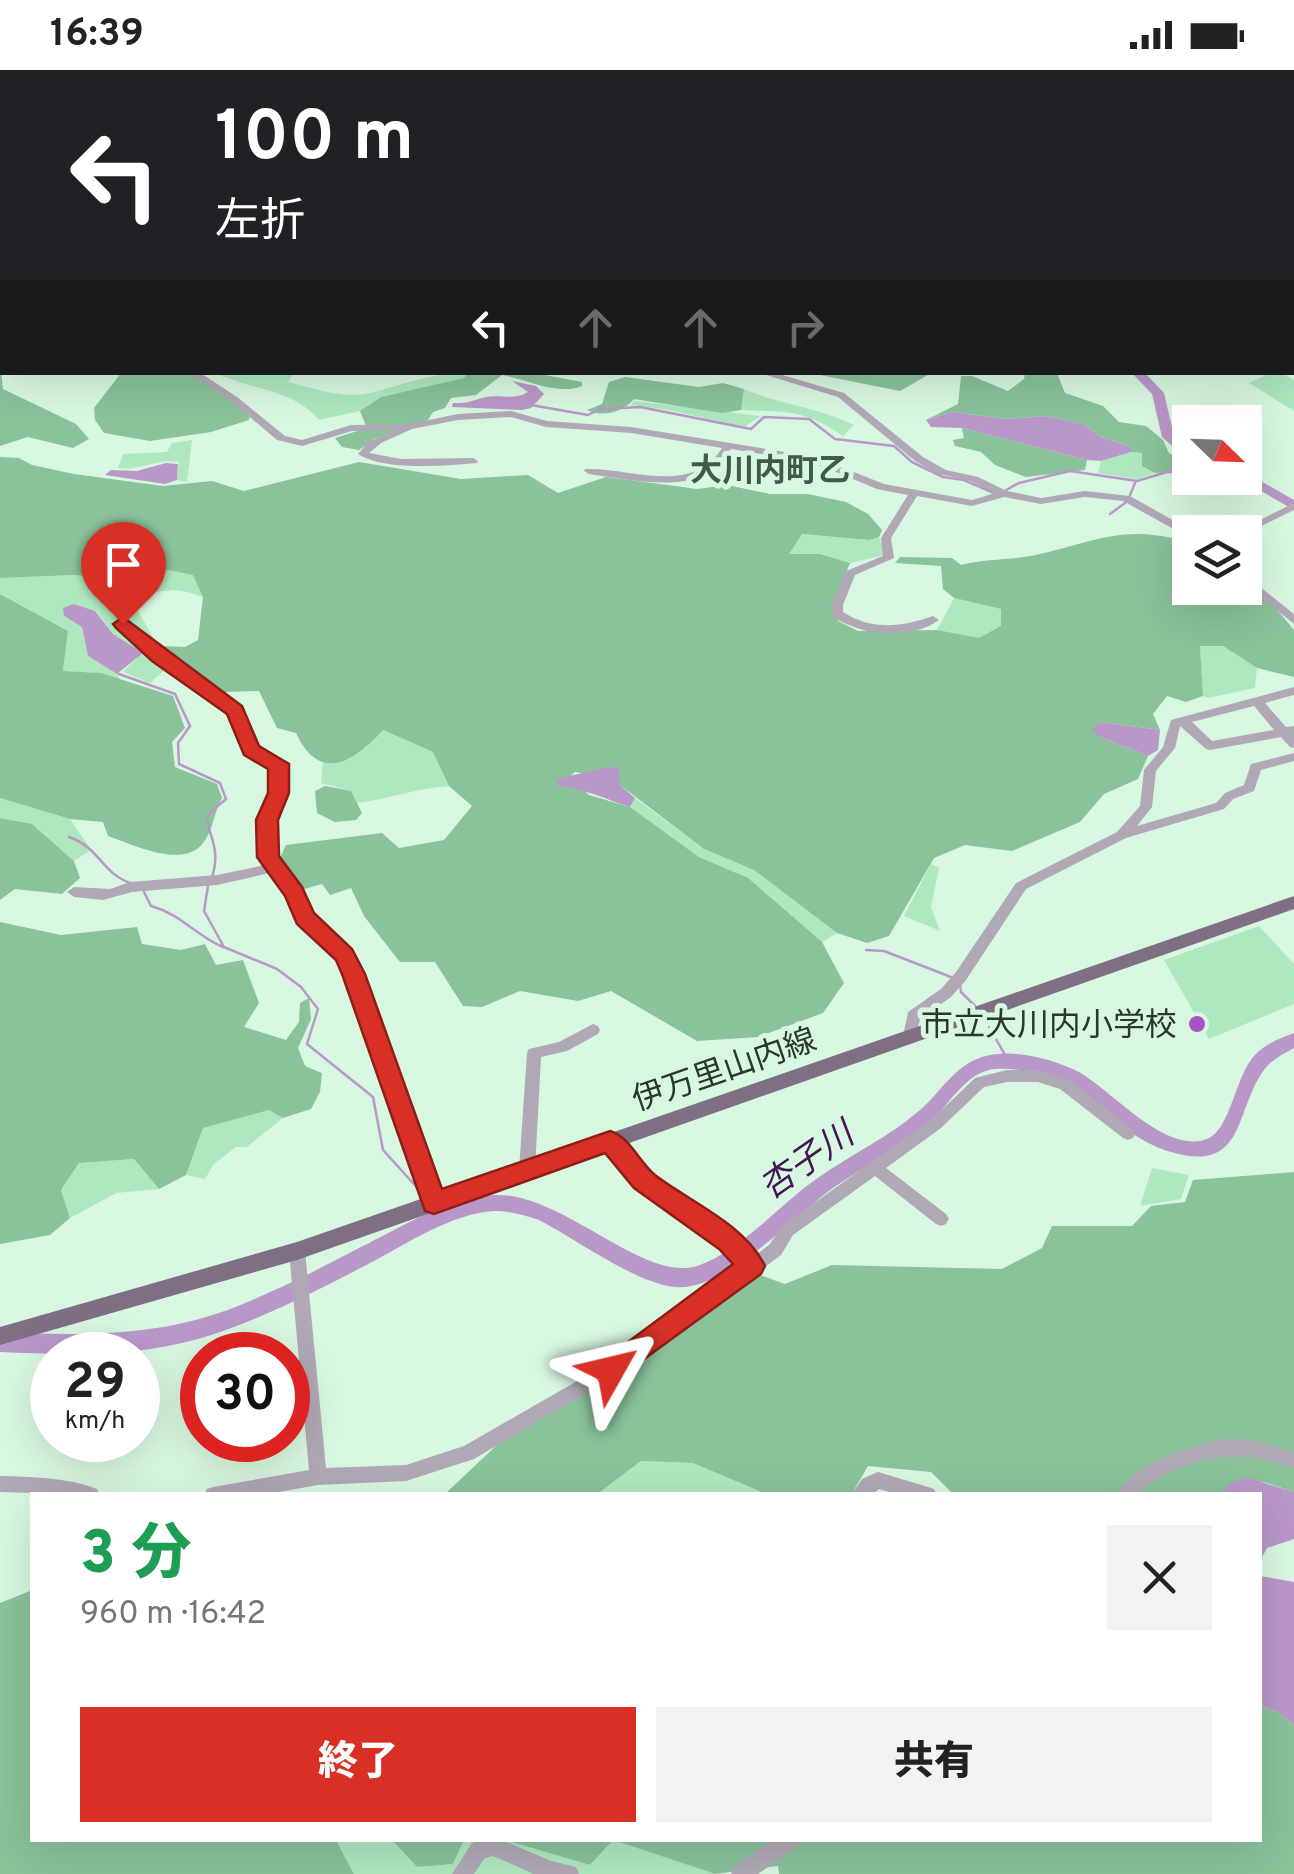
<!DOCTYPE html>
<html lang="ja">
<meta charset="utf-8">
<style>
:root{--surface:#fff;--page:#f2f2f2;--text:#222;--muted:#767676;--accent:#d93025}
body{margin:0;font-family:Overpass,"Noto Sans JP",sans-serif;background:var(--page);color:var(--text);height:100vh;display:flex;flex-direction:column;font-size:38px;white-space:nowrap}
*{box-sizing:border-box;margin:0}
p{font-size:32px;color:var(--muted)}
.icon{flex:none;width:55px;height:55px;fill:none;stroke:currentColor;stroke-width:2;stroke-linecap:round;stroke-linejoin:round}
.map{position:relative;flex:1;overflow:hidden}
.details{position:absolute;left:30px;top:1422px;width:1232px;height:350px;display:flex;flex-direction:column;background:var(--surface);border-radius:0px;box-shadow:0 10px 40px #0002}
.details>*{flex:none}
.top-card{position:absolute;left:0px;top:0px;width:1295px;height:305px;box-shadow:0 10px 40px #0002;background:#202124;color:#fff;overflow:hidden}
.needle{width:65px;rotate:113deg}
.controls{position:absolute;left:1172px;top:335px;display:grid;gap:20px}
.controls a{display:grid;place-items:center;width:90px;height:90px;border-radius:0px;background:var(--surface);box-shadow:0 10px 40px #0002;font-size:50px}
.speed{position:absolute;left:30px;top:1262px;display:flex;gap:20px;font-size:50px;font-weight:700;text-align:center}
.speed>*{display:grid;place-content:center;width:130px;height:130px;border-radius:50%;background:var(--surface);box-shadow:0 10px 40px #0002;line-height:1}
.speed small{font-size:25px;font-weight:400}
.speed .limit{border:15px solid #d22;background:#fff;color:#111}
.pin{position:absolute;display:grid;place-items:center;width:85px;height:85px;color:#fff;margin:-102px -42px;border-radius:50% 50% 50% 0;rotate:-45deg;box-shadow:0 0 10px #0007}
.pin .icon{rotate:45deg}
.me{position:absolute;width:110px;margin:-55px;rotate:53deg;stroke-linejoin:round;filter:drop-shadow(0 0 8px #0008)}
.turn{display:flex;align-items:center;gap:35px;height:210px;padding:0 50px;font-size:45px}
.turn .icon{width:130px;height:130px;stroke-width:2.5}
.turn b{display:block;font-size:70px;line-height:85px}
.lanes{display:flex;align-items:center;height:95px;padding:0 50px;background:#0003;justify-content:center;gap:50px;direction:ltr}
.lanes .off{opacity:.35}
.round{display:grid;place-items:center;flex:none;width:105px;height:105px;border-radius:0px;background:var(--page)}
.head{display:flex;align-items:center;justify-content:space-between;height:170px;padding:0 50px}
h1{font-size:60px;font-weight:800;line-height:75px;color:#1e9e55}
.primary-button{display:flex;gap:20px;margin-top:auto;padding:20px 50px}
.primary-button a{flex:1;height:115px;border-radius:0px;background:var(--accent);color:#fff;font-size:40px;font-weight:800;line-height:115px;text-align:center}
.primary-button a+a{background:var(--page);color:var(--text)}
.status{display:flex;justify-content:space-between;align-items:center;height:70px;padding:0 50px;background:var(--surface);direction:ltr}
.status svg{height:28px;fill:currentColor}
.map>svg:first-child{display:block}
.green{fill:#afe8bf}
.forest{fill:#8ac29a}
.water{fill:#ba97c9}
.lines{fill:none;stroke-linecap:round;stroke-linejoin:round}
.stream{stroke:#ba97c9;stroke-width:2.5}
.river{fill:#ba97c9;fill-rule:evenodd}
.minor{fill:#b1a8b5;fill-rule:evenodd}
.major{fill:#7e6f85;fill-rule:evenodd}
.route{fill:#d93025;stroke:#8d1f18;stroke-width:2.5}
.poi-dot{fill:#a654c4;stroke:#d8f7e0;stroke-width:4}
.labels{text-anchor:middle;stroke-width:10;stroke-linejoin:round;paint-order:stroke}
.far-quarter-label{font-size:32px;font-weight:bold;fill:#405b47;stroke:#d8f7e0}
.poi-label{font-size:32px;fill:#2a362e;stroke:#d8f7e0;text-anchor:end}
.street-label{font-size:32px;fill:#2a362e;stroke:#d8f7e0}
.water-label{font-size:35px;font-style:italic;fill:#431753;stroke:#d8f7e0}
</style>
<div class="status"><b>16:39</b><svg viewBox="0 0 49 12"><path d="M0 12V9h3v3zM5 12V6h3v6zM10 12V3h3v9zM15 12V0h3v12zM26 1h20v11H26zM47 4h2v5h-2z"/></svg></div>
<div class="map">
<svg width="1294" height="1804" viewBox="0 0 1294 1804">
<rect width="100%" height="100%" fill="#d8f7e0"/>
<path class="green" d="M216 303H294L288 312C315 319 346 330 375 322 407 313 432 303 468 303L465 308 381 327 360 341 319 350C293 319 251 320 216 303Z
M1270 303H1282L1294 310V341L1249 313Z
M744 319C780 335 819 337 854 355L843 366C804 339 787 342 741 340Z
M634 331 761 346 744 357 669 340 631 335Z
M192 370 187 412 177 410 179 392C158 388 140 401 118 398L123 384 167 382 172 373Z
M1131 382 1142 383V396L1155 403 1137 409 1098 403 1101 391Z
M801 464 869 470 879 467 885 485 850 493 820 484 789 485 791 475Z
M168 500 194 505 203 527C179 517 154 517 134 534L162 583 145 584 167 598 150 613 123 602 142 583 113 564 96 541 64 546 82 557 88 586 117 604 121 611 101 603 63 601 68 561 0 524V508L74 505 129 511Z
M954 528 1001 539V556L979 569 937 560Z
M1200 576H1223L1257 598 1255 618 1208 628 1203 626Z
M383 660 433 682 449 716C417 718 389 729 357 733L351 721 321 713 323 692C352 694 364 680 383 660Z
M0 728 70 749 91 780 74 791 32 754 0 748Z
M635 728 704 779 754 800 837 863 822 872 749 809 699 787 630 737Z
M931 794 939 798 931 837 940 861 904 846Z
M1259 856 1294 894V934L1209 969 1164 890Z
M269 1039 283 1048 247 1077H236L214 1094 205 1109 186 1105 203 1058Z
M134 1089 159 1119 116 1123 70 1148 61 1120 79 1093Z
M1152 1098 1189 1105 1181 1129 1140 1136Z
M641 1391 693 1393 769 1425H596Z
M336 1770H392L417 1797 453 1794 464 1770H505L590 1795 613 1770 715 1804H354Z"/>
<path class="forest" d="M0 291 3 319 76 354 89 369 73 378 28 367 0 376Z
M188 302 250 343 249 350 211 362 150 371 104 363 95 350 94 338 121 303Z
M468 303H534L582 312V316C557 326 527 309 502 305L476 325 451 328 445 338 433 342 428 350 374 369 359 380 342 377 335 368 367 358 360 341 381 327 464 308Z
M810 303 950 302V303L928 305 900 321Z
M1025 303H1057L1065 323 1103 336 1119 352 1146 356 1163 370 1169 383 1190 394V401L1155 403 1142 396V383L1131 382V377L1101 367 1083 354 1046 346 1005 349 952 342 926 350 958 334 961 306H972L1008 321 1024 309Z
M625 307 699 317 723 313 744 319 741 340 722 343 634 329C623 342 603 348 587 340L602 334 609 312Z
M962 358 1087 390 1085 400 1026 407 995 395 981 382 955 376 953 370 964 368Z
M0 387 19 388 32 395 74 404 163 416 212 411 244 421 359 392 461 409 528 405 558 423 606 407 698 419 727 415 770 424H808L846 432 868 444 882 460 879 467 869 470 802 464 789 484H820L850 493 832 536 838 551 858 561 937 560 979 568 1001 556V539L954 528 943 519 941 496 895 493 900 487 952 488 961 495C986 489 1007 490 1031 486 1095 473 1122 452 1190 473V518H1245V514L1274 536 1294 560V607L1257 598 1223 576H1200L1203 626 1186 632 1167 626 1153 644 1160 660 1101 652 1098 666 1148 686 1138 709 1104 724 1080 752 1012 781 965 775 934 788 889 866 867 873 837 863 754 800 704 779 620 715 609 697 588 704 575 702 559 716 582 718 589 725 630 737 699 787 748 808 822 872 844 913 823 943 758 967 697 971 611 921 578 931 520 921 482 937 463 936 435 892H400L364 846 351 818 330 825 322 814 301 820 277 794 286 775 382 763 399 778 444 770 472 736 449 716 433 682 383 660C354 692 320 714 296 663L277 658 259 621 222 622 162 583 161 576 185 577 198 570 203 527 193 505 168 500 129 511 74 505 0 508Z
M0 524 68 561 63 601 101 603 173 626 185 658 172 672 175 697 217 714 222 728C215 741 214 753 208 765 191 804 135 775 108 766L103 752 70 749 0 728Z
M325 716 351 721 362 743 356 750 335 752 317 743 315 721Z
M0 748 32 754 74 791 80 808 62 824 15 819 0 830Z
M0 852 61 865 137 857 142 874 181 880 205 874 216 895 243 890 259 933 244 957 286 970 299 952 300 933 309 928 311 949 298 978 305 996 322 1003 320 1022 311 1039 283 1048 269 1040 203 1058 186 1105 159 1119 134 1089 79 1093 61 1120 70 1148 50 1165 0 1174Z
M1294 1102V1422C1263 1412 1243 1400 1218 1425H954L931 1402 868 1396 851 1425H769L693 1393 641 1391 596 1425H444L500 1372 754 1203 785 1214 832 1195 1002 1199 1042 1178 1052 1156H1132L1151 1136 1185 1132 1193 1110Z
M30 1521 32 1770H336L354 1804H0V1533Z
M1260 1636 1277 1641 1294 1655V1804H779L778 1796 715 1804 613 1770 590 1795 505 1770H1260Z
M392 1770H464L453 1794 417 1797Z"/>
<path class="water" d="M512 311 536 316 544 324 531 338 522 340 452 337 453 333C467 334 474 330 486 327 503 324 513 331 528 322Z
M952 342 1005 349 1046 346 1083 354 1101 367 1131 377V382L1101 391 1087 390 962 358 931 357 926 350Z
M166 393 178 394 177 410 165 414 105 405 111 400 137 401Z
M74 534 95 541 113 564 143 583 117 604 88 586 82 557 64 546 63 538Z
M1101 652 1160 660 1158 680 1148 686 1098 666 1092 659Z
M609 697 618 698 620 715 635 728 630 737C605 729 583 718 558 716L556 709Z
M1249 1408 1294 1422V1469L1267 1478 1260 1491V1425H1218L1233 1411Z
M1260 1506 1294 1512V1655L1277 1641 1260 1636Z"/>
<g class="lines">
<path class="stream" d="M531 335 588 345 600 339 640 337 751 359 764 347 809 349 835 369 894 376 912 392 943 407 964 410 994 423
M1006 420 1019 413 1070 401 1137 411 1167 402 1190 401
M1130 425 1135 413
M1110 444 1125 433
M119 604 175 624 190 656 178 673 179 694 220 713 226 729C221 734 211 740 208 746 203 756 224 778 211 809
M69 767C101 778 101 804 133 814
M208 816 204 841 224 877 277 899 301 917 318 939 307 974 373 1027 383 1080 423 1124
M144 822 151 836C181 844 195 865 223 877
M866 880 884 881 951 907
M960 915 961 922 975 936
M989 957 1009 992"/>
<path class="river" d="M581 0H591L593 2H583Z
M1131 302H1144L1164 323 1174 366 1190 381V392L1162 367 1152 324Z
M1245 402 1294 430V440L1240 409 1245 408Z
M1294 963V978C1283 984 1271 990 1264 1000 1234 1041 1246 1104 1171 1082 1110 1064 1087 1007 1020 1000 1010 999 999 998 989 1000 962 1006 944 1043 922 1060 894 1081 862 1098 833 1118 794 1146 725 1222 675 1217 635 1213 576 1169 539 1150 524 1145 510 1141 494 1141 451 1144 410 1172 374 1191 318 1220 259 1251 198 1269 134 1287 66 1285 0 1282V1262C81 1266 162 1267 238 1236 280 1219 321 1198 361 1177 402 1157 448 1127 494 1125 562 1122 643 1213 697 1196 740 1182 781 1133 819 1107 852 1084 889 1067 920 1040 941 1022 954 996 982 987 1011 978 1051 988 1077 1001 1111 1019 1165 1085 1207 1069 1231 1060 1235 1005 1255 985 1265 974 1280 968 1294 963Z"/>
<path class="minor" d="M521 0H529L527 2H521Z
M1121 0H1131L1128 2H1120Z
M1268 0H1277L1279 2H1271Z
M1292 17H1294V21H1292Z
M1292 38H1294V42H1292Z
M1292 56H1294V60H1292Z
M1294 195V201L1292 202V196Z
M187 302H199L237 327 285 366 302 370 351 355 409 354 458 344 511 341 547 351 631 357 816 387 884 414 972 430 995 423 971 411 939 404 915 391 838 327 756 302H772L844 323 923 387 946 400 978 407 1007 421 1041 428 1085 421 1130 426 1194 462H1190V467L1186 466 1123 431 1085 427 1041 434 1004 427 972 436 917 426 891 468 894 488 855 505 843 535V542C872 561 902 557 933 546L939 550C909 571 863 566 833 547L831 535 846 501 883 486 881 468 908 425 877 419 814 393 731 379C728 384 726 389 723 393 695 425 625 409 589 404L584 401 585 399C631 397 691 427 722 378L631 363 546 357 511 347 458 350 412 359 381 373 369 383 401 389 473 388 478 391 477 393C445 396 384 401 358 384L368 372 396 360 352 361 302 376 277 370 231 331Z
M1294 433V440L1245 464 1236 462Z
M1245 505 1294 544V554L1245 514Z
M123 549 235 634 245 646 260 678 285 695 273 763 276 792 300 821 313 848 349 885 361 904 442 1133 439 1138 434 1140 429 1138 426 1133 347 905 339 893 303 856 290 826 270 803 217 815 132 822 103 830 74 827 67 822 74 817 110 819 130 812 217 805 265 795C253 763 270 729 273 697 235 679 249 665 227 640L201 618 145 578 117 553Z
M1294 617V625L1265 633 1286 657 1294 656V678L1290 677 1281 667 1210 680 1206 679 1180 656 1175 678 1156 701 1152 737 1137 756 1216 733 1225 723 1244 715 1251 694 1294 683V691L1261 700 1254 721 1233 729 1224 739 1126 768 1026 819 966 910 951 927 920 949 915 970H905L903 966 908 942 941 919 956 902 1016 813 1117 762 1140 736 1144 700 1163 677 1171 650ZM1254 636 1274 660 1212 671 1192 652Z
M593 954 598 956 600 960 598 964 567 981 541 987 535 1100 532 1105 527 1106 522 1105 519 1100 527 983 529 979 559 972Z
M1007 1000H1038L1070 1010 1133 1060 1135 1064 1133 1068 1128 1070 1123 1068 1060 1019 1038 1012H1007L984 1017 941 1058 886 1098 946 1144 949 1149 946 1154 941 1156 936 1154 875 1106 793 1165 781 1185 617 1305 474 1389 406 1411 318 1415 262 1425H204L207 1419 213 1417 309 1400 289 1181 291 1176 297 1174 303 1176 305 1181 326 1398 406 1395 464 1376 605 1295 741 1196 722 1175 638 1115 605 1075 603 1071 605 1067 610 1065 615 1067 648 1105 734 1165 753 1187 769 1175 783 1155 931 1050 975 1008Z
M1227 1369 1254 1370 1294 1382V1398C1246 1382 1211 1381 1165 1405 1143 1417 1143 1425 1116 1425 1134 1392 1192 1375 1227 1369Z
M878 1402 928 1417 934 1419 937 1425H900L879 1419 871 1425H851L862 1409Z
M0 1406C33 1407 66 1407 97 1419L100 1425 0 1422Z
M480 1770H502L551 1791 576 1797 579 1804H534L493 1786 485 1788 474 1804H452L472 1773Z
M773 1770H800L797 1777 758 1804H731L734 1797Z"/>
<path class="major" d="M792 0H807L809 2H795Z
M1292 221H1294V227H1292Z
M1294 826V839L297 1190 0 1275V1257L297 1172Z"/>
</g>
<path class="route" d="M123 547 242 636 259 676 289 694V723L278 750 279 786 302 817 314 843 352 879 365 904 442 1119 610 1061C630 1067 639 1092 655 1105 690 1132 745 1154 765 1196L761 1204 611 1313 601 1309 597 1300 601 1292 733 1194 719 1179 634 1118 605 1083 434 1144 425 1141 342 904 336 890 297 854 285 826 257 787 256 750 268 723V699L244 685 227 644 152 591 116 558 113 554Z"/>
<circle class="poi-dot" cx="1197" cy="954" r="10"/>
<g class="labels">
<g class="far-quarter-label">
<text x="770" y="411">大川内町乙</text>
</g>
<g class="poi-label">
<text x="1177" y="965">市立大川内小学校</text>
</g>
<g class="street-label">
<text transform="translate(724 999) rotate(-19)" y="11">伊万里山内線</text>
</g>
<g class="water-label">
<text transform="translate(806 1090) rotate(-35)" y="12">杏子川</text>
</g>
</g>
</svg>
<div class="controls">
<a><svg class="needle" viewBox="-14 -14 28 28"><path d="M0-13l5 13h-10z" fill="#e53935"/><path d="M0 13l5-13h-10z" fill="#767676"/></svg></a>
<a><svg class="icon" aria-label="layers" viewBox="0 0 24 24"><path d="M12 4l9 5-9 5-9-5zM3 14l9 5 9-5"/></svg></a>
</div>
<div class="speed"><div>29<small>km/h</small></div><div class="limit">30</div></div>
<div class="pin" style="left:123px;top:554px;background:#d93025"><svg class="icon" aria-label="arrive" viewBox="0 0 24 24"><path d="M6 21V4h12l-3 4 3 4H6"/></svg></div>
<svg class="me" style="left:611px;top:1300px" viewBox="-20 -20 40 40"><path d="M0-17L14 15 0 8-14 15z" fill="#d93025" stroke="#fff" stroke-width="4"/></svg>
<div class="top-card">
<div class="turn"><svg class="icon" aria-label="left" viewBox="0 0 24 24"><path d="M17 20v-9H6M10 6l-5 5 5 5"/></svg><div><b>100 m</b>左折</div></div>
<div class="lanes"><svg class="icon" aria-label="left" viewBox="0 0 24 24"><path d="M17 20v-9H6M10 6l-5 5 5 5"/></svg><svg class="icon off" aria-label="ahead" viewBox="0 0 24 24"><path d="M12 20V5M6 11l6-6 6 6"/></svg><svg class="icon off" aria-label="ahead" viewBox="0 0 24 24"><path d="M12 20V5M6 11l6-6 6 6"/></svg><svg class="icon off" aria-label="right" viewBox="0 0 24 24"><path d="M7 20v-9h11M14 6l5 5-5 5"/></svg></div>
</div>
<section class="details">
<div class="head"><div><h1>3 分</h1><p>960 m · 16:42</p></div><a class="round"><svg class="icon" aria-label="close" viewBox="0 0 24 24"><path d="M6 6l12 12M18 6L6 18"/></svg></a></div>
<div class="primary-button"><a>終了</a><a>共有</a></div>
</section>
</div>
